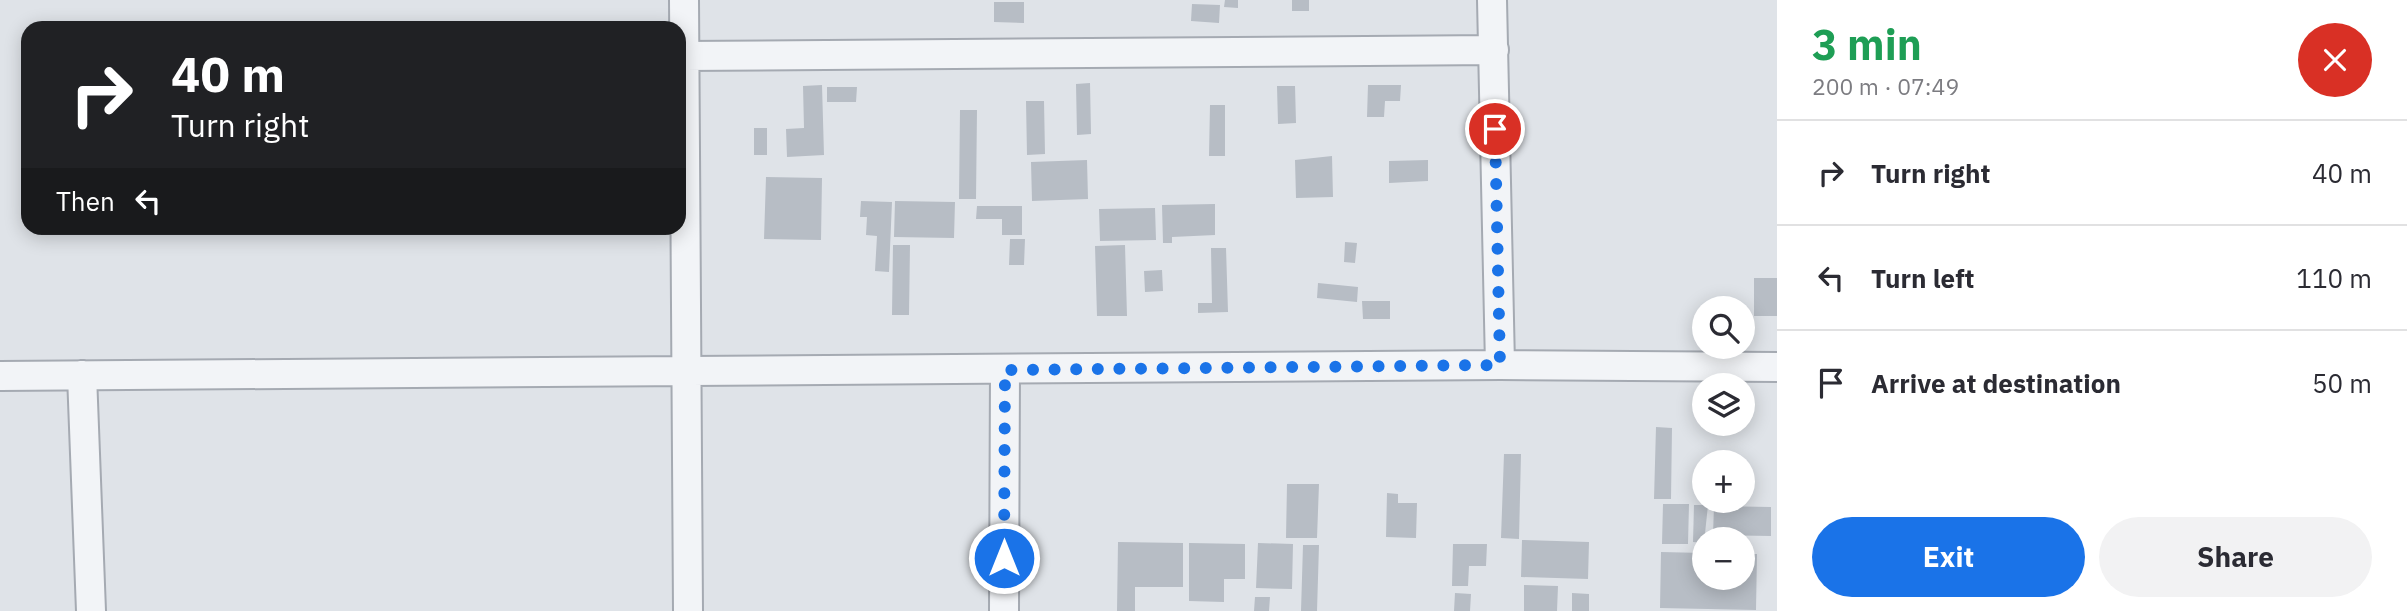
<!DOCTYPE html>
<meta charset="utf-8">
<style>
:root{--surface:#fff;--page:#f2f2f3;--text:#2b2b33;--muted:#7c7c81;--line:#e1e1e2;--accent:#1a73e8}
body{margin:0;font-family:"IBM Plex Sans",sans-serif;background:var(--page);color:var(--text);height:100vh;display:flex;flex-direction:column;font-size:26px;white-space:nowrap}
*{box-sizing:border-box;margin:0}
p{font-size:23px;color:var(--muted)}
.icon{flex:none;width:38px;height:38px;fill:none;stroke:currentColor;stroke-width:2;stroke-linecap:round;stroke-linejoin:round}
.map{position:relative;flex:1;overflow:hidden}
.side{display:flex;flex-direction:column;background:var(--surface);width:630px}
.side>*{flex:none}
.banner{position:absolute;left:21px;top:21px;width:665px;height:214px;border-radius:21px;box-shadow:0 4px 18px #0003;background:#202124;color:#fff;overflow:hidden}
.controls{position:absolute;left:1692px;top:296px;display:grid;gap:14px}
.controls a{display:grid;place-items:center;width:63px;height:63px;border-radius:50%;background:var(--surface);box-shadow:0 4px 18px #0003;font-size:35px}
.pin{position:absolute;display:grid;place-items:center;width:60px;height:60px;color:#fff;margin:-30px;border:4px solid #fff;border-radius:50%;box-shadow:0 2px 7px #0007}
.me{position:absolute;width:77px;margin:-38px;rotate:0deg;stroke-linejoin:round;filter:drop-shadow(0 0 5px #0008)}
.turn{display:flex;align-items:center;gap:24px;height:147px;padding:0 35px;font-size:32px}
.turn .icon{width:91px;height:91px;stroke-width:2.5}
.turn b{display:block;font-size:49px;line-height:60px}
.then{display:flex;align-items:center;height:66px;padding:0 35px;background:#0003;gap:14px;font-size:26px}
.round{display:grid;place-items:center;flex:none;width:74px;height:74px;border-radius:37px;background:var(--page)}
.summary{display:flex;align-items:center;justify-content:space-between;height:119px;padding:0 35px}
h1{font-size:42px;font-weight:700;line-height:52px;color:#1e9e55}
.cta{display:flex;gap:14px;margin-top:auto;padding:14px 35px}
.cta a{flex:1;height:80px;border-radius:42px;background:var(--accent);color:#fff;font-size:28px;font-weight:700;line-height:80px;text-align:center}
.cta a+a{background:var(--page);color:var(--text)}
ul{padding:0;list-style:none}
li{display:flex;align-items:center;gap:21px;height:105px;padding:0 35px;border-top:2px solid var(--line)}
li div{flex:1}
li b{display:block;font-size:26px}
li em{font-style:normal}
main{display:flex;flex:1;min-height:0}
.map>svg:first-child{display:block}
.building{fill:#b7bdc5}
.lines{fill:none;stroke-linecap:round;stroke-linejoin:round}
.minor-casing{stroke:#a5aab2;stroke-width:32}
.minor{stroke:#f2f4f7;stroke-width:28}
.route{stroke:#1a73e8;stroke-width:12;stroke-dasharray:0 21.6}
</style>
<main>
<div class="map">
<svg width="1777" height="611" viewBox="0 0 1777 611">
<rect width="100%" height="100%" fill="#dfe3e8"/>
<path class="building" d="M1225 0H1238V8L1224 7Z
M1292 0H1309V11H1292Z
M994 2H1024V23L994 22Z
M1192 4 1220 5 1219 23 1191 21Z
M1090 83 1091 134 1077 135 1076 84Z
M822 85 824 155 787 157 786 129 804 128 803 86Z
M1368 85H1401L1400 101H1385L1384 117H1367Z
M1277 86H1295L1296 123 1278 124Z
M827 87H857L856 102H827Z
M1026 101H1044L1045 154 1027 155Z
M1210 105H1225V156H1209Z
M960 110H977L976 199H959Z
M754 128H767V155H754Z
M1332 156 1333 197 1296 198 1295 160Z
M1087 160 1088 199 1032 201 1031 162Z
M1428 160V181L1389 183V161Z
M766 177 822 178 821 240 764 239Z
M861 201 892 202 889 272 875 271 877 236 866 235 867 217H860Z
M895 201 955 202 954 238 894 237Z
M1215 204V235L1172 237V243H1163L1162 205Z
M977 206H1022V235H1002V219H976Z
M1155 208 1156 240 1100 241 1099 209Z
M1010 239H1025L1024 265H1009Z
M1345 242 1357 243 1355 263 1344 262Z
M893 245H910L909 315H892Z
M1125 245 1127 316H1097L1095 246Z
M1211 248H1226L1228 312 1198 313V303H1212Z
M1162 270 1163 291 1145 292 1144 271Z
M1754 278H1777V316H1754Z
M1318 283 1358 287 1357 302 1317 298Z
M1362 301H1390V319H1363Z
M1656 427 1672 428 1671 499H1654Z
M1504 454H1521L1519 539 1501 538Z
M1287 484H1319L1317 538H1286Z
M1387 493 1398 494V503H1417L1416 538 1386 537Z
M1663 504H1689L1688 544H1662Z
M1694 505H1708L1704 543 1693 542Z
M1714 506 1771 507V536L1713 535Z
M1522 540 1589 542 1588 579 1521 577Z
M1118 542 1183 543V587H1135V611H1117Z
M1189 543 1245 544V579H1224V602L1189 601Z
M1258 543 1293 544 1292 589 1256 588Z
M1453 544H1487L1486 566H1469L1468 586H1452Z
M1303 545H1319L1317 611H1301Z
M1661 552 1704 553V578H1743V554H1757L1756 610 1660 608Z
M1524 585 1558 586 1557 611H1524Z
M1455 593 1471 594 1470 611H1454Z
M1572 593 1589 594V611H1572Z
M1255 597H1270L1269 611H1254Z"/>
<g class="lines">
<g class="minor-casing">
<path id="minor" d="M684 0 688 611
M1492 0 1500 365
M684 56 1494 50
M82 375 91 611
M0 376 1500 365 1777 367
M1004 611 1005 370"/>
</g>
<use href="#minor" class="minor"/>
</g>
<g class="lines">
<path class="route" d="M1004 558 1005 370 1500 365 1495 129"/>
</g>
</svg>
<div class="controls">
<a><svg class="icon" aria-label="search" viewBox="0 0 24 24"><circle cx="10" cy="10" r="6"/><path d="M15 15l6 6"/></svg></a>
<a><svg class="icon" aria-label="layers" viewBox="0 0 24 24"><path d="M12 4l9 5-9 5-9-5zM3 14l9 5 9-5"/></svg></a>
<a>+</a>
<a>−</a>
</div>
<div class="pin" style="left:1495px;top:129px;background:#d93025"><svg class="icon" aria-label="arrive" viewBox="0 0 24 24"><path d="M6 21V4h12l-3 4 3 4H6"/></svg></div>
<svg class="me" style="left:1004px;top:558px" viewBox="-20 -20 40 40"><circle r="17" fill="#1a73e8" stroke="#fff" stroke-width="3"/><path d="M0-11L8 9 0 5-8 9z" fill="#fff"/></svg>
<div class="banner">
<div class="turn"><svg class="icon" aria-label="right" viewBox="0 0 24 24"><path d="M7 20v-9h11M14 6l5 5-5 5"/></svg><div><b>40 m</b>Turn right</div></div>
<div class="then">Then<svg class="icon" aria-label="left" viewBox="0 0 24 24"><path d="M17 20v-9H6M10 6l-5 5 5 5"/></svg></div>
</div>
</div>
<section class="side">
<div class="summary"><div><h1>3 min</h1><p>200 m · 07:49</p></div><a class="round" style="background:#d93025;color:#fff"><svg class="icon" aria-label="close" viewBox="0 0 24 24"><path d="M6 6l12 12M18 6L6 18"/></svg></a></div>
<ul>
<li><svg class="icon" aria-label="right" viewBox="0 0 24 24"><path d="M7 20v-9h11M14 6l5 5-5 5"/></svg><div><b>Turn right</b></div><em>40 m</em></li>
<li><svg class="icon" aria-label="left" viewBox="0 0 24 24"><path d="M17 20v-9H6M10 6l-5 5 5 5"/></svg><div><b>Turn left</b></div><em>110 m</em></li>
<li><svg class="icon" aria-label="arrive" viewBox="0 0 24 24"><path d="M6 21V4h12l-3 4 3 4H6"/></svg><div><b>Arrive at destination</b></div><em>50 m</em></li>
</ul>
<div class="cta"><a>Exit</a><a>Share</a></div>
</section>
</main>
